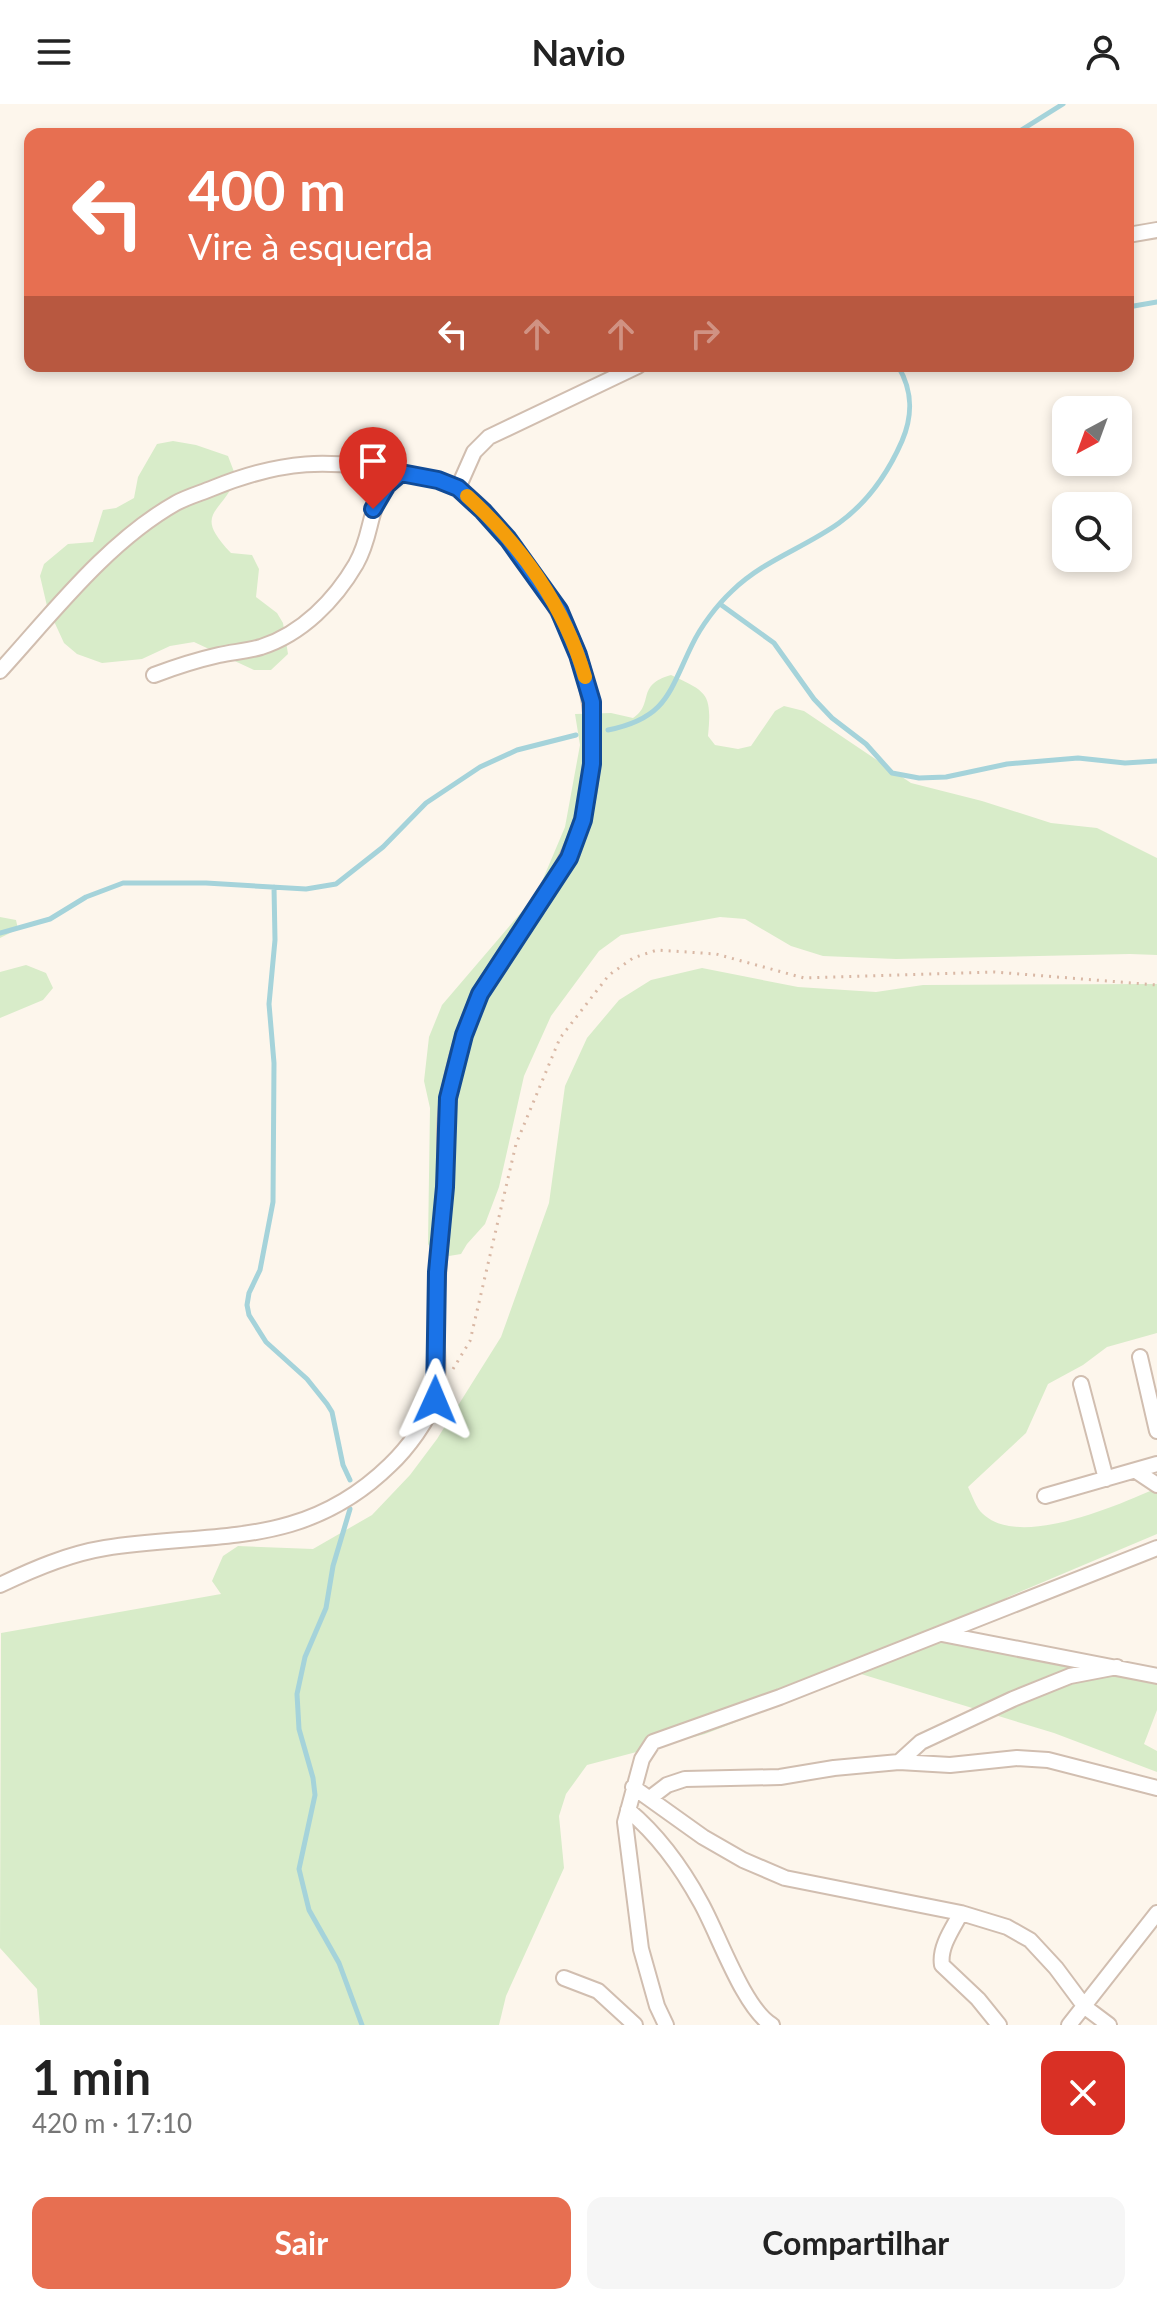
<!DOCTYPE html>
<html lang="pt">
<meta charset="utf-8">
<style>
:root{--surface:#fff;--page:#f6f6f6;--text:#222;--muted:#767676;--accent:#e76f51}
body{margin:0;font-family:Lato,sans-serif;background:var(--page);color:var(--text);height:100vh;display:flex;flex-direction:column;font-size:30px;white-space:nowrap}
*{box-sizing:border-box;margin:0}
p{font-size:26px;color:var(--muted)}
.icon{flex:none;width:44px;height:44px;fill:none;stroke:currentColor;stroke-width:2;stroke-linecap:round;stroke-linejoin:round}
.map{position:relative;height:1921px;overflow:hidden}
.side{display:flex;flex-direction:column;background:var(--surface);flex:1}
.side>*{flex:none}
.guide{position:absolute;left:24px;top:24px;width:1110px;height:244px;border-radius:16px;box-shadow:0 4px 12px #0003;background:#e76f51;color:#fff;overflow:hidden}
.needle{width:52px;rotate:221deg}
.tools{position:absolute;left:1052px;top:292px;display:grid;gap:16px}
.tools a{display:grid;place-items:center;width:80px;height:80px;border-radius:16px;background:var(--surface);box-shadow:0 4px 12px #0003;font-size:40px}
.pin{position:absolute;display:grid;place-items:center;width:68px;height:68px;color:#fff;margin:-82px -34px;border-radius:50% 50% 50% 0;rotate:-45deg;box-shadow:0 0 8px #0007}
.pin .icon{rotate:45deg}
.me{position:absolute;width:88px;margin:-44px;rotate:1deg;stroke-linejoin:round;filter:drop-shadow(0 0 6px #0008)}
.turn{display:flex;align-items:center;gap:28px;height:168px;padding:0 32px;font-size:36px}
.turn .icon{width:104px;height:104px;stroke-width:2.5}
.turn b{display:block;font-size:56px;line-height:68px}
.lanes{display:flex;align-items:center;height:76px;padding:0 32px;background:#0003;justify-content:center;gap:40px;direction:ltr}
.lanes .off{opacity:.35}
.round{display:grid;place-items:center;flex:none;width:84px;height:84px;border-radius:16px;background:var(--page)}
.head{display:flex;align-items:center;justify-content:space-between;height:136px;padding:0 32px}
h1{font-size:48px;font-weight:700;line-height:60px}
.cta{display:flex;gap:16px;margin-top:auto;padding:16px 32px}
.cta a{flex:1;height:92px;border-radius:16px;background:var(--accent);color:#fff;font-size:32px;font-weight:700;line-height:92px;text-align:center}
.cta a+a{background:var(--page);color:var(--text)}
header{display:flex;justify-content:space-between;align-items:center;height:104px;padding:0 32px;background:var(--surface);font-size:36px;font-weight:700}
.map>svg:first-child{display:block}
.green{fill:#d8ecc9}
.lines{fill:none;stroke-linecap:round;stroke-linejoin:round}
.stream{stroke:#a5d3da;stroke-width:5}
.street-casing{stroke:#d1beb0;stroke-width:18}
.path{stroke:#d9b8a5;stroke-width:3;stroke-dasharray:2 6;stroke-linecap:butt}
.street{stroke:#fff;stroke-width:14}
.route-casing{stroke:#114b97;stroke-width:20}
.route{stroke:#1a73e8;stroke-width:14}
.slow{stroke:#f59e0b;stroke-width:14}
</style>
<header><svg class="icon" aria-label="menu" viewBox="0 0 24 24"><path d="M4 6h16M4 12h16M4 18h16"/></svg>Navio<svg class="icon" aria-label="person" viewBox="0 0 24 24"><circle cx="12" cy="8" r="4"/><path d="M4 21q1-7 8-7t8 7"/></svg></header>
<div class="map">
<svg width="1157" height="1921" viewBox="0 0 1157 1921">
<rect width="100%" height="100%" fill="#fdf6ec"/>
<path class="green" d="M173 337 196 341 228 352 236 373C223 411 191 407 231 449L252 451 259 465 256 493 277 509 283 519 288 550 271 566H254L194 538 170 542 142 555 102 559 77 550 64 539 47 502 40 472 44 460 68 440 93 438 103 406 116 404 134 394 138 373 157 340Z
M671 571C708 588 712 590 708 632L715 641 738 645 751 642 775 607 784 602 804 607 911 679 982 697 1051 719 1097 724 1157 754V851L1130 850 896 855 823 852 791 842 745 815 720 813 621 831 599 847 551 912 524 972 499 1083 485 1120 467 1140 461 1150 449 1152 432 1147 428 1140 430 1004 424 977 429 933 442 901 524 805 540 782 565 723 580 641 575 610 611 609 633 614C655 600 635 581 671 571Z
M0 813 16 816 18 825 0 834Z
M26 861 46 869 53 884 43 896 0 914V868Z
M702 864 798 883 876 888 923 881 1157 880V1229L1107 1243 1083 1261 1048 1280 1026 1329 968 1383C972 1391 976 1404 983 1410 1020 1445 1118 1401 1157 1384V1430L1008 1493 934 1537 1157 1576V1606L1144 1640 1157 1647V1668L1054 1629 861 1570 705 1630 587 1661 566 1690 559 1712 564 1764 506 1892 499 1921H40L37 1885 0 1844 1 1529 221 1490 212 1477 223 1452 238 1442 313 1445 372 1411 410 1371 437 1335 501 1233 549 1099 565 982 587 934 619 896 651 876Z"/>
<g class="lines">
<path class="stream" d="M1015 30 1063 0
M1128 203 1157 198
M720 500 774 539 814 595 832 614 866 640 892 669 919 674 946 673 1007 660 1078 654 1125 659 1157 657
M608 626C667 614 669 588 692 541 701 522 717 501 732 487 764 456 804 444 839 419 868 398 888 369 902 337 913 311 913 287 898 262
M274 783 275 836 269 900 274 959 273 1098 260 1166 249 1189 247 1201 249 1211 266 1238 307 1275 327 1300 332 1308 343 1361 350 1376
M0 829 50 815 86 793 123 779H206L306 785 336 780 383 743 426 699 480 663 517 646 576 631
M350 1405 333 1462 326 1504 305 1553 297 1590 299 1625 313 1674 315 1691 299 1765 309 1806 339 1859 362 1921"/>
<g class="street-casing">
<path id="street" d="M1128 131 1157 126
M458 384 474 348 489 333 638 262
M0 567C52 510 107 438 176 399 187 393 201 389 213 384 282 356 329 354 401 369 420 373 443 375 460 386 481 400 500 424 515 445 569 513 597 569 592 658 587 738 554 778 512 841 501 858 487 875 479 893 465 922 455 957 449 989 443 1019 446 1051 445 1081 442 1125 437 1168 436 1213 436 1235 440 1273 435 1294 430 1315 406 1346 390 1361 303 1446 214 1427 105 1444 68 1450 33 1465 0 1481
M154 571C175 563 197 556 219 551 233 548 247 547 261 543 302 530 335 496 356 460 377 422 363 401 401 369
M1140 1253 1157 1327
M1081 1280 1106 1375
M1136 1367 1157 1381
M1045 1392 1157 1360
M942 1530 1157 1572
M899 1658 921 1638 1013 1595 1070 1572 1117 1563
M633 1683 703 1733 743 1756 785 1774 961 1809 1007 1823 1030 1836 1056 1864 1085 1903 1109 1921
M650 1694 667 1681 685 1675 780 1673 834 1664 899 1658 950 1661 1017 1654 1048 1656 1157 1684
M628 1706C658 1731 682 1764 701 1799 718 1829 744 1905 772 1921
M961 1809C953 1824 939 1843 942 1861L978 1895 999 1921
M564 1874 598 1887 635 1921
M666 1921 657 1902 641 1845 625 1718 642 1655 653 1638 780 1593 1157 1444
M1069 1921 1157 1809"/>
</g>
<path class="path" d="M453 1265 470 1237 516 1040 560 934 609 871 633 854 657 846 716 850 804 874 995 868 1157 881"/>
<use href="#street" class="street"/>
</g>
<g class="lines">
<g class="route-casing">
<path id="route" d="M373 405 387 381 401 369 438 376 458 384 483 407 508 435 559 506 578 551 592 598V660L583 716 569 754 480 890 464 931 448 994 445 1083 437 1168 435 1296"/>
</g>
<use href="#route" class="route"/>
<path class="slow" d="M467 392C521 441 565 503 585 573"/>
</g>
</svg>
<div class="tools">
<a><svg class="needle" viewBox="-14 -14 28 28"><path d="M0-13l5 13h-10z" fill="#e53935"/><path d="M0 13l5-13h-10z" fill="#767676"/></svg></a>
<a><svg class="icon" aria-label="search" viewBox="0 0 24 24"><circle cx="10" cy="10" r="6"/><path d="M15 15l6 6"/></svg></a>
</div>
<div class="pin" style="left:373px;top:405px;background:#d93025"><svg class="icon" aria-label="arrive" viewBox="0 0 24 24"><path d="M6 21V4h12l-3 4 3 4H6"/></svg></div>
<svg class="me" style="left:435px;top:1296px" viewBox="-20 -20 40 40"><path d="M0-17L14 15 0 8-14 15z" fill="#1a73e8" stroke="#fff" stroke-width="4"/></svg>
<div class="guide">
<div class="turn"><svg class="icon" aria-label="left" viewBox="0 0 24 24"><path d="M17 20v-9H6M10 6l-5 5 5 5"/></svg><div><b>400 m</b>Vire à esquerda</div></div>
<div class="lanes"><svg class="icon" aria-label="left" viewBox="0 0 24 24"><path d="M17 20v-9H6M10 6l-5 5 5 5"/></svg><svg class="icon off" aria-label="ahead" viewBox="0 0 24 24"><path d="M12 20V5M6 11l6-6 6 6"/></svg><svg class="icon off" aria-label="ahead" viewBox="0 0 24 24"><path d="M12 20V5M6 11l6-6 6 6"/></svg><svg class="icon off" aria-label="right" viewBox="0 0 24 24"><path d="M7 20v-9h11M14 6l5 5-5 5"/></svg></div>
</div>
</div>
<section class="side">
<div class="head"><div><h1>1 min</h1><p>420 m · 17:10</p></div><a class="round" style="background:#d93025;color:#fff"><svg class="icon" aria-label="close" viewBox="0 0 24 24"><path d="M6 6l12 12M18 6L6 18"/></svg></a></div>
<div class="cta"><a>Sair</a><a>Compartilhar</a></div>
</section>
